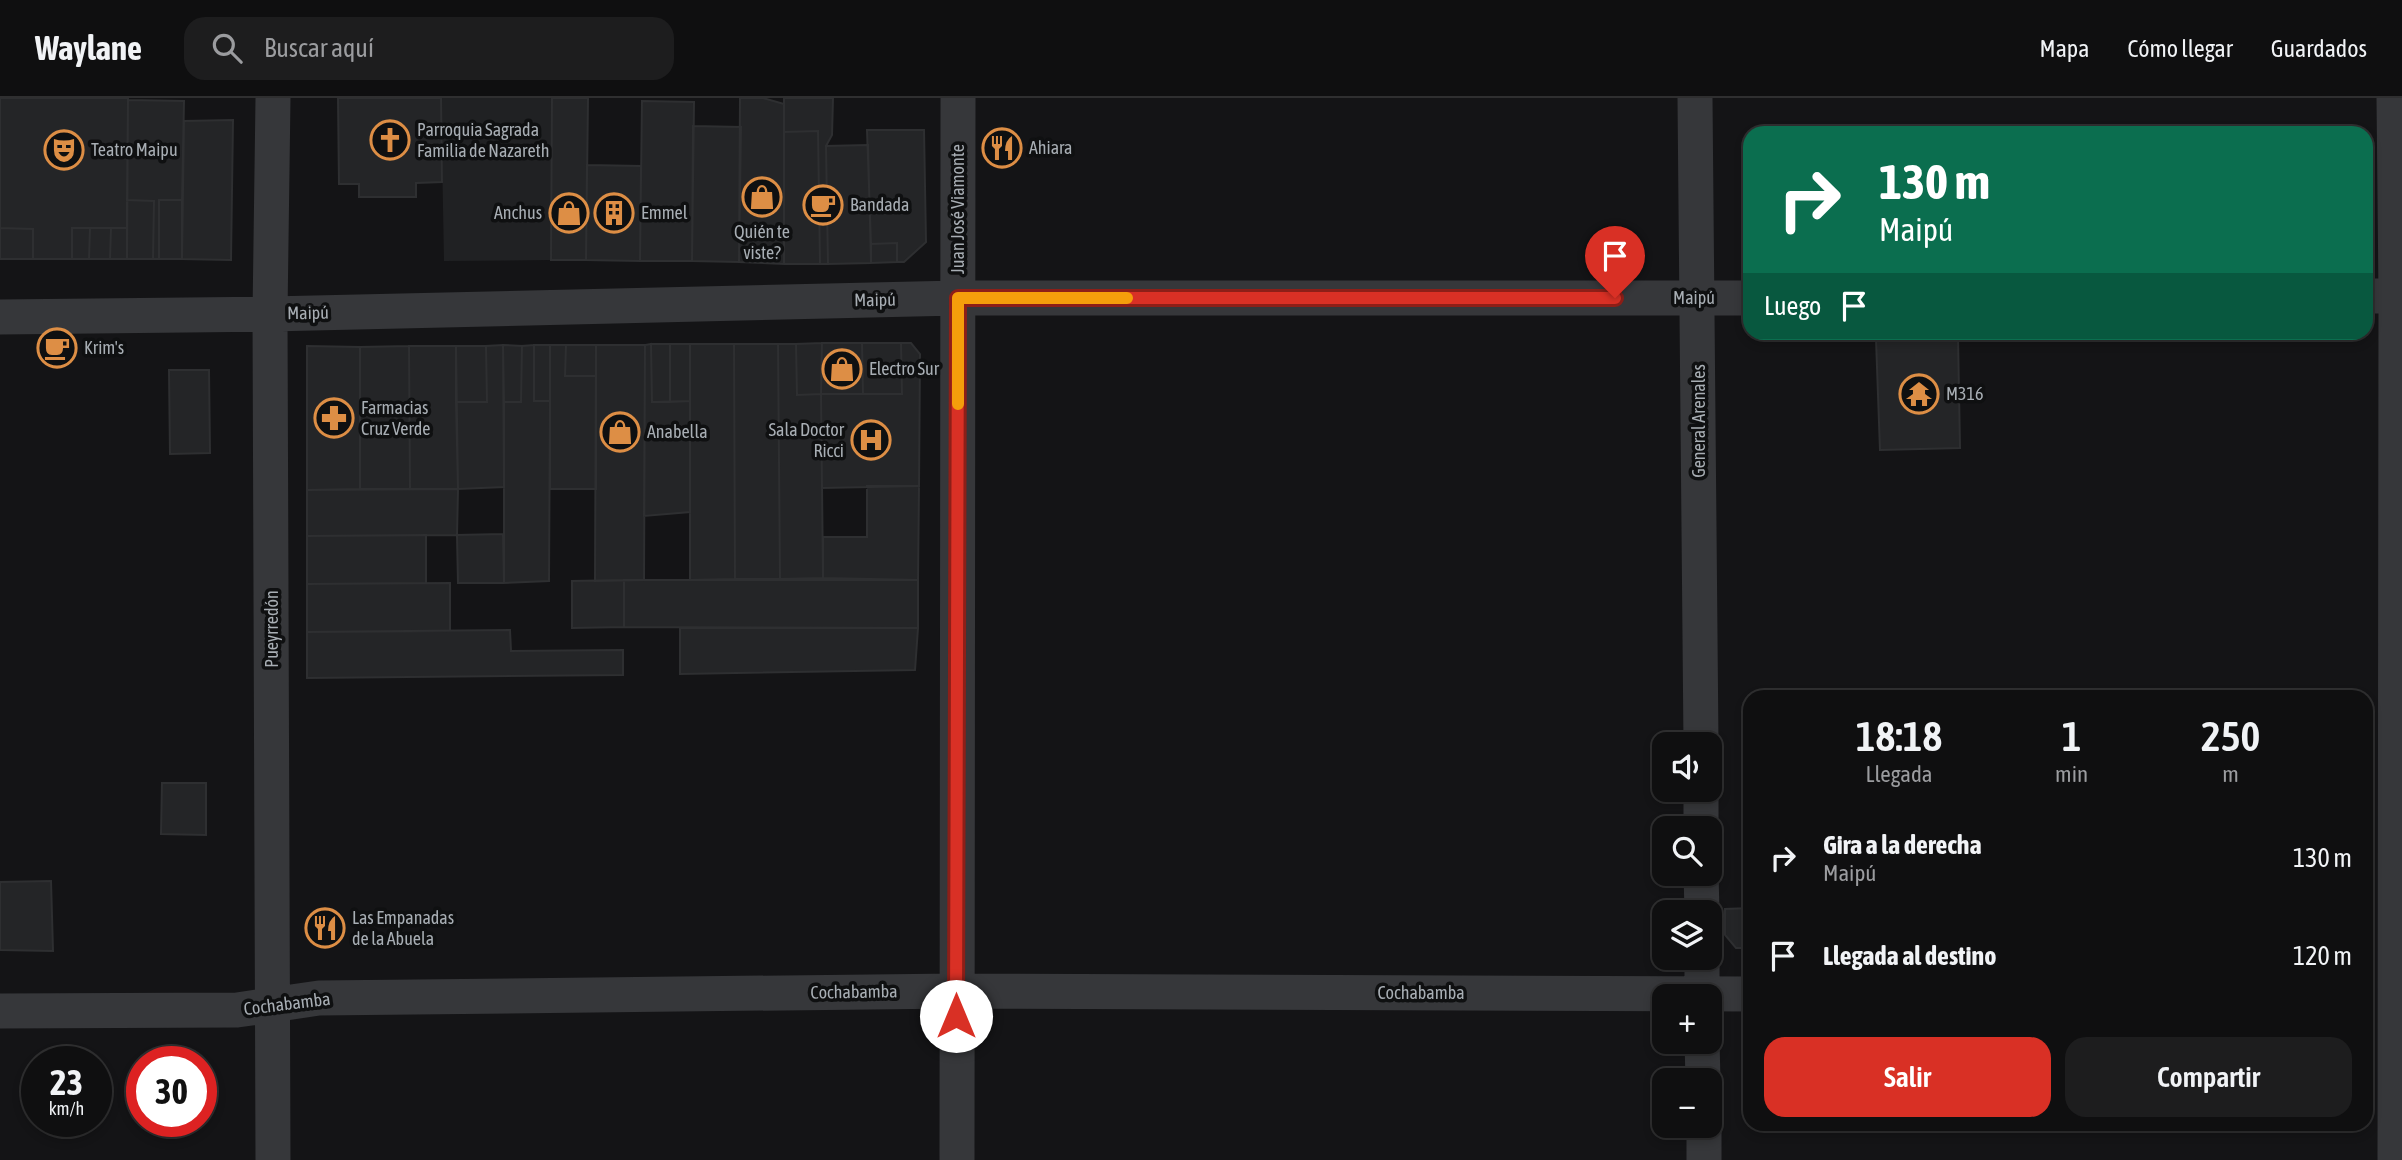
<!DOCTYPE html>
<html lang="es">
<meta charset="utf-8">
<style>
:root{--surface:#0f0f10;--page:#1d1d1e;--text:#f1f3f6;--muted:#9b9c9f;--line:#2f2f30;--accent:#d93025}
body{margin:0;font-family:"Asap Condensed",sans-serif;background:var(--page);color:var(--text);height:100vh;display:flex;flex-direction:column;font-size:26px;white-space:nowrap}
*{box-sizing:border-box;margin:0}
p{font-size:23px;color:var(--muted)}
.icon{flex:none;width:38px;height:38px;fill:none;stroke:currentColor;stroke-width:2;stroke-linecap:round;stroke-linejoin:round}
.map{position:relative;flex:1;overflow:hidden}
.details{position:absolute;left:1743px;top:592px;width:630px;height:441px;display:flex;flex-direction:column;background:var(--surface);border-radius:21px;box-shadow:0 4px 10px #0003,0 0 0 2px var(--line)}
.details>*{flex:none}
.banner{position:absolute;left:1743px;top:28px;width:630px;height:214px;border-radius:21px;box-shadow:0 4px 10px #0003,0 0 0 2px var(--line);background:#0b6e4f;color:#fff;overflow:hidden}
.buttons{position:absolute;left:1652px;top:634px;display:grid;gap:14px}
.buttons a{display:grid;place-items:center;width:70px;height:70px;border-radius:14px;background:var(--surface);box-shadow:0 4px 10px #0003,0 0 0 2px var(--line);font-size:35px}
.speed{position:absolute;left:21px;top:948px;display:flex;gap:14px;font-size:35px;font-weight:700;text-align:center}
.speed>*{display:grid;place-content:center;width:91px;height:91px;border-radius:50%;background:var(--surface);box-shadow:0 4px 10px #0003,0 0 0 2px var(--line);line-height:1}
.speed small{font-size:18px;font-weight:400}
.speed .limit{border:10px solid #d22;background:#fff;color:#111}
.pin{position:absolute;display:grid;place-items:center;width:60px;height:60px;color:#fff;margin:-72px -30px;border-radius:50% 50% 50% 0;rotate:-45deg;box-shadow:0 0 7px #0007}
.pin .icon{rotate:45deg}
.me{position:absolute;width:77px;margin:-38px;rotate:0deg;stroke-linejoin:round;filter:drop-shadow(0 0 5px #0008)}
.turn{display:flex;align-items:center;gap:24px;height:147px;padding:0 21px;font-size:32px}
.turn .icon{width:91px;height:91px;stroke-width:2.5}
.turn b{display:block;font-size:49px;line-height:60px}
.then{display:flex;align-items:center;height:66px;padding:0 21px;background:#0003;gap:14px;font-size:26px}
.eta{display:flex;justify-content:space-evenly;align-items:center;height:119px;text-align:center}
.eta b{font-size:42px;font-weight:600;line-height:49px}
.cta{display:flex;gap:14px;margin-top:auto;padding:14px 21px}
.cta a{flex:1;height:80px;border-radius:21px;background:var(--accent);color:#fff;font-size:28px;font-weight:600;line-height:80px;text-align:center}
.cta a+a{background:var(--page);color:var(--text)}
ul{padding:0;list-style:none}
li{display:flex;align-items:center;gap:21px;height:98px;padding:0 21px}
li div{flex:1}
li b{display:block;font-size:26px}
li em{font-style:normal}
header{display:flex;align-items:center;gap:42px;box-sizing:border-box;height:98px;padding:0 35px;background:var(--surface);border-bottom:2px solid var(--line)}
header strong{font-size:33px}
nav{display:flex;gap:38px;margin-inline-start:auto;font-size:24px}
.search{width:490px;height:63px;background:var(--page);display:flex;align-items:center;gap:18px;box-sizing:border-box;padding:0 24px;border-radius:21px;color:var(--muted);font-size:26px}
.map>svg:first-child{display:block}
.built{fill:#202123}
.building{fill:#242527;stroke:#2e2f31;stroke-width:2}
.lines{fill:none;stroke-linecap:round;stroke-linejoin:round}
.minor{stroke:#36373a;stroke-width:35}
.route-casing{stroke:#8d1f18;stroke-width:18}
.route{stroke:#d93025;stroke-width:12}
.slow{stroke:#f59e0b;stroke-width:12}
.labels{text-anchor:middle;stroke-width:7;stroke-linejoin:round;paint-order:stroke}
.poi-label{font-size:18px;fill:#a8aeb4;stroke:#0f1011;text-anchor:start}
.street-label{font-size:18px;fill:#a8aeb4;stroke:#0f1011}
</style>
<header>
<strong>Waylane</strong>
<div class="search"><svg class="icon" aria-label="search" viewBox="0 0 24 24"><circle cx="10" cy="10" r="6"/><path d="M15 15l6 6"/></svg>Buscar aquí</div>
<nav><a>Mapa</a><a>Cómo llegar</a><a>Guardados</a></nav>
</header>
<div class="map">
<svg width="2402" height="1062" viewBox="0 0 2402 1062">
<rect width="100%" height="100%" fill="#141416"/>
<path class="built" d="M441 0H552L551 162 444 163Z"/>
<path class="building" d="M0 0H128L127 161H0Z
M338 0H441L442 84 416 85V99H359V86H339Z
M552 0H588L586 162H551Z
M740 0H763L784 6V166L739 164Z
M784 0H833L832 37 826 48 828 166H820L818 33 784 34Z
M128 2 184 3 182 102H159V161H153L154 103 127 102Z
M642 3 694 4 692 163H640Z
M233 22 231 162 182 161 184 23Z
M693 28 741 29 739 164 692 163Z
M867 32H924L926 144 904 164H897V145L871 146Z
M818 33 820 166H784V34Z
M868 47 871 165 828 166 826 48Z
M587 67 641 68 640 163 586 162Z
M127 102 154 103 153 161H127Z
M159 102H182V161H159Z
M0 130 33 131V161H0Z
M72 130H90L89 161H72Z
M90 130H111L110 161H89Z
M111 130H127V161H110Z
M897 145V164L871 165V146Z
M1958 239 1960 350 1880 352 1876 241Z
M822 245 821 296 797 297 796 246Z
M822 245H862L863 296H821Z
M862 245H901L902 296H863Z
M901 245H911L920 256 919 388 822 390 821 296H902Z
M651 246 652 304 690 303V414L644 418 645 247Z
M651 246H670V304H652Z
M670 246H690V303L670 304Z
M690 246H734L735 481 690 482Z
M734 246H778L780 481H735Z
M778 246H796L797 297 821 296 823 480 780 481Z
M503 247 504 389 458 391 456 304H487L486 248Z
M503 247 522 248 521 304H504Z
M534 247V303H550L549 483 504 485V304H521L522 248Z
M534 247H550V303H534Z
M550 247H566L565 278H596V391H550Z
M566 247H596V278H565Z
M596 247H645L644 482 595 483Z
M307 248 360 249V391L307 392Z
M409 248 410 391H360V249Z
M409 248H456L458 391H410Z
M456 248H486L487 304H456Z
M169 272H209L210 355 170 356Z
M867 388H919L918 482 823 480V439H867Z
M458 391 457 437 307 438V392Z
M503 436 504 485H458L457 437Z
M426 437V485L307 486V438Z
M624 482V529L572 530V483Z
M624 482H918V530L624 529Z
M450 485V533L307 534V486Z
M680 530H918L915 572 680 576Z
M510 532 511 553 623 552V577L307 580V534Z
M162 685H206V737L161 736Z
M51 783 53 853 0 852V784Z
M1750 810V850H1736L1725 837V811Z"/>
<g class="lines">
<path class="minor" d="M273 0 270 216 273 1062
M1695 0 1701 646
M2394 0 2396 198 2395 1062
M2366 198H2402
M0 219 270 216 958 200H1750
M1701 691V730
M1701 775 1702 814
M1702 859V898
M0 913 237 912 319 900 956 893 1750 896
M1702 943 1703 982
M1704 1027V1062
M957 1062 958 0"/>
</g>
<g class="lines">
<g class="route-casing">
<path id="route" d="M956 918 958 200H1615"/>
</g>
<use href="#route" class="route"/>
<path class="slow" d="M958 306V200H1127"/>
</g>
<defs>
<g id="church-ring" transform="scale(2.0125)"><circle r="9.5" fill="#0f1011" stroke="#dd8e45" stroke-width="1.5"/><path d="M-1.2-6h2.4v3.5h3.3v2.4h-3.3V6h-2.4V-.1h-3.3v-2.4h3.3Z" fill="#dd8e45"/></g>
<g id="restaurant-ring" transform="scale(2.0125)"><circle r="9.5" fill="#0f1011" stroke="#dd8e45" stroke-width="1.5"/><path d="M-5-6h1v4h1v-4h1v4h1v-4h1v5L-1.5 .5V6h-2V.5L-5-1ZM5-6V6H3V1.5H1.5Q1.5-4 5-6Z" fill="#dd8e45"/></g>
<g id="theatre-ring" transform="scale(2.0125)"><circle r="9.5" fill="#0f1011" stroke="#dd8e45" stroke-width="1.5"/><path d="M-5-5.5Q0-4 5-5.5V0Q5 5 0 6Q-5 5-5 0ZM-3.3-2.5H-1v1.5H-3.3ZM1-2.5H3.3v1.5H1ZM-2.8 1Q0 5.5 2.8 1Z" fill="#dd8e45"/></g>
<g id="shop-ring" transform="scale(2.0125)"><circle r="9.5" fill="#0f1011" stroke="#dd8e45" stroke-width="1.5"/><path d="M-5-2.5h2.3a2.7 3.5 0 0 1 5.4 0H5L5.5 6h-11ZM-1.5-2.5h3a1.5 2.3 0 0 0-3 0Z" fill="#dd8e45"/></g>
<g id="cafe-ring" transform="scale(2.0125)"><circle r="9.5" fill="#0f1011" stroke="#dd8e45" stroke-width="1.5"/><path d="M-5.5-4.5H6V0H3Q3 3.5 0 3.5H-2.5Q-5.5 3.5-5.5 0ZM3-3.2v2h1.7v-2ZM-6 4.5H4V6H-6Z" fill="#dd8e45"/></g>
<g id="building-ring" transform="scale(2.0125)"><circle r="9.5" fill="#0f1011" stroke="#dd8e45" stroke-width="1.5"/><path d="M-4-6H4V6H1V3H-1V6H-4ZM-2.5-4.3h1.7v1.8h-1.7ZM.8-4.3h1.7v1.8H.8ZM-2.5-1h1.7V.8h-1.7ZM.8-1h1.7V.8H.8Z" fill="#dd8e45"/></g>
<g id="temple-ring" transform="scale(2.0125)"><circle r="9.5" fill="#0f1011" stroke="#dd8e45" stroke-width="1.5"/><path d="M0-6L5-2H3V0L6.5 2.5H4V6H1.5V3h-3V6H-4V2.5H-6.5L-3 0V-2H-5Z" fill="#dd8e45"/></g>
<g id="pharmacy-ring" transform="scale(2.0125)"><circle r="9.5" fill="#0f1011" stroke="#dd8e45" stroke-width="1.5"/><path d="M-2-6h4v4h4v4h-4v4h-4v-4h-4v-4h4Z" fill="#dd8e45"/></g>
<g id="hospital-ring" transform="scale(2.0125)"><circle r="9.5" fill="#0f1011" stroke="#dd8e45" stroke-width="1.5"/><path d="M-5-5h3v3.5h4V-5h3V5h-3V1.5h-4V5h-3Z" fill="#dd8e45"/></g>
</defs>
<g fill-rule="evenodd">
<use href="#church-ring" x="390" y="42"/>
<use href="#restaurant-ring" x="1002" y="50"/>
<use href="#theatre-ring" x="64" y="52"/>
<use href="#shop-ring" x="762" y="99"/>
<use href="#cafe-ring" x="823" y="107"/>
<use href="#shop-ring" x="569" y="115"/>
<use href="#building-ring" x="614" y="115"/>
<use href="#cafe-ring" x="57" y="250"/>
<use href="#shop-ring" x="842" y="271"/>
<use href="#temple-ring" x="1919" y="296"/>
<use href="#pharmacy-ring" x="334" y="320"/>
<use href="#shop-ring" x="620" y="334"/>
<use href="#hospital-ring" x="871" y="342"/>
<use href="#restaurant-ring" x="325" y="830"/>
</g>
<g class="labels">
<g class="poi-label">
<text x="417" y="38">Parroquia Sagrada<tspan x="417" dy="21">Familia de Nazareth</tspan></text>
<text x="1029" y="56">Ahiara</text>
<text x="91" y="58">Teatro Maipu</text>
<text x="850" y="113">Bandada</text>
<text x="542" y="121" text-anchor="end">Anchus</text>
<text x="641" y="121">Emmel</text>
<text x="762" y="140" text-anchor="middle">Quién te<tspan x="762" dy="21">viste?</tspan></text>
<text x="84" y="256">Krim's</text>
<text x="869" y="277">Electro Sur</text>
<text x="1946" y="302">M316</text>
<text x="361" y="316">Farmacias<tspan x="361" dy="21">Cruz Verde</tspan></text>
<text x="844" y="338" text-anchor="end">Sala Doctor<tspan x="844" dy="21">Ricci</tspan></text>
<text x="647" y="340">Anabella</text>
<text x="352" y="826">Las Empanadas<tspan x="352" dy="21">de la Abuela</tspan></text>
</g>
<g class="street-label">
<text transform="translate(958 111) rotate(-90)" y="6">Juan José Viamonte</text>
<text x="1694" y="206">Maipú</text>
<text transform="translate(875 202) rotate(-1)" y="6">Maipú</text>
<text transform="translate(308 215) rotate(-1)" y="6">Maipú</text>
<text transform="translate(1699 323) rotate(-90)" y="6">General Arenales</text>
<text transform="translate(272 531) rotate(-90)" y="6">Pueyrredón</text>
<text transform="translate(854 894) rotate(-1)" y="6">Cochabamba</text>
<text x="1421" y="901">Cochabamba</text>
<text transform="translate(287 906) rotate(-7)" y="6">Cochabamba</text>
</g>
</g>
</svg>
<div class="buttons">
<a><svg class="icon" aria-label="sound" viewBox="0 0 24 24"><path d="M4 9h4l5-4v14l-5-4H4zM17 9q2 3 0 6"/></svg></a>
<a><svg class="icon" aria-label="search" viewBox="0 0 24 24"><circle cx="10" cy="10" r="6"/><path d="M15 15l6 6"/></svg></a>
<a><svg class="icon" aria-label="layers" viewBox="0 0 24 24"><path d="M12 4l9 5-9 5-9-5zM3 14l9 5 9-5"/></svg></a>
<a>+</a>
<a>−</a>
</div>
<div class="speed"><div>23<small>km/h</small></div><div class="limit">30</div></div>
<div class="pin" style="left:1615px;top:200px;background:#d93025"><svg class="icon" aria-label="arrive" viewBox="0 0 24 24"><path d="M6 21V4h12l-3 4 3 4H6"/></svg></div>
<svg class="me" style="left:956px;top:918px" viewBox="-20 -20 40 40"><circle r="19" fill="#fff"/><path d="M0-13L10 11 0 6-10 11z" fill="#d93025"/></svg>
<div class="banner">
<div class="turn"><svg class="icon" aria-label="right" viewBox="0 0 24 24"><path d="M7 20v-9h11M14 6l5 5-5 5"/></svg><div><b>130 m</b>Maipú</div></div>
<div class="then">Luego<svg class="icon" aria-label="arrive" viewBox="0 0 24 24"><path d="M6 21V4h12l-3 4 3 4H6"/></svg></div>
</div>
<section class="details">
<div class="eta">
<div><b>18:18</b><p>Llegada</p></div>
<div><b>1</b><p>min</p></div>
<div><b>250</b><p>m</p></div>
</div>
<ul>
<li><svg class="icon" aria-label="right" viewBox="0 0 24 24"><path d="M7 20v-9h11M14 6l5 5-5 5"/></svg><div><b>Gira a la derecha</b><p>Maipú</p></div><em>130 m</em></li>
<li><svg class="icon" aria-label="arrive" viewBox="0 0 24 24"><path d="M6 21V4h12l-3 4 3 4H6"/></svg><div><b>Llegada al destino</b></div><em>120 m</em></li>
</ul>
<div class="cta"><a>Salir</a><a>Compartir</a></div>
</section>
</div>
